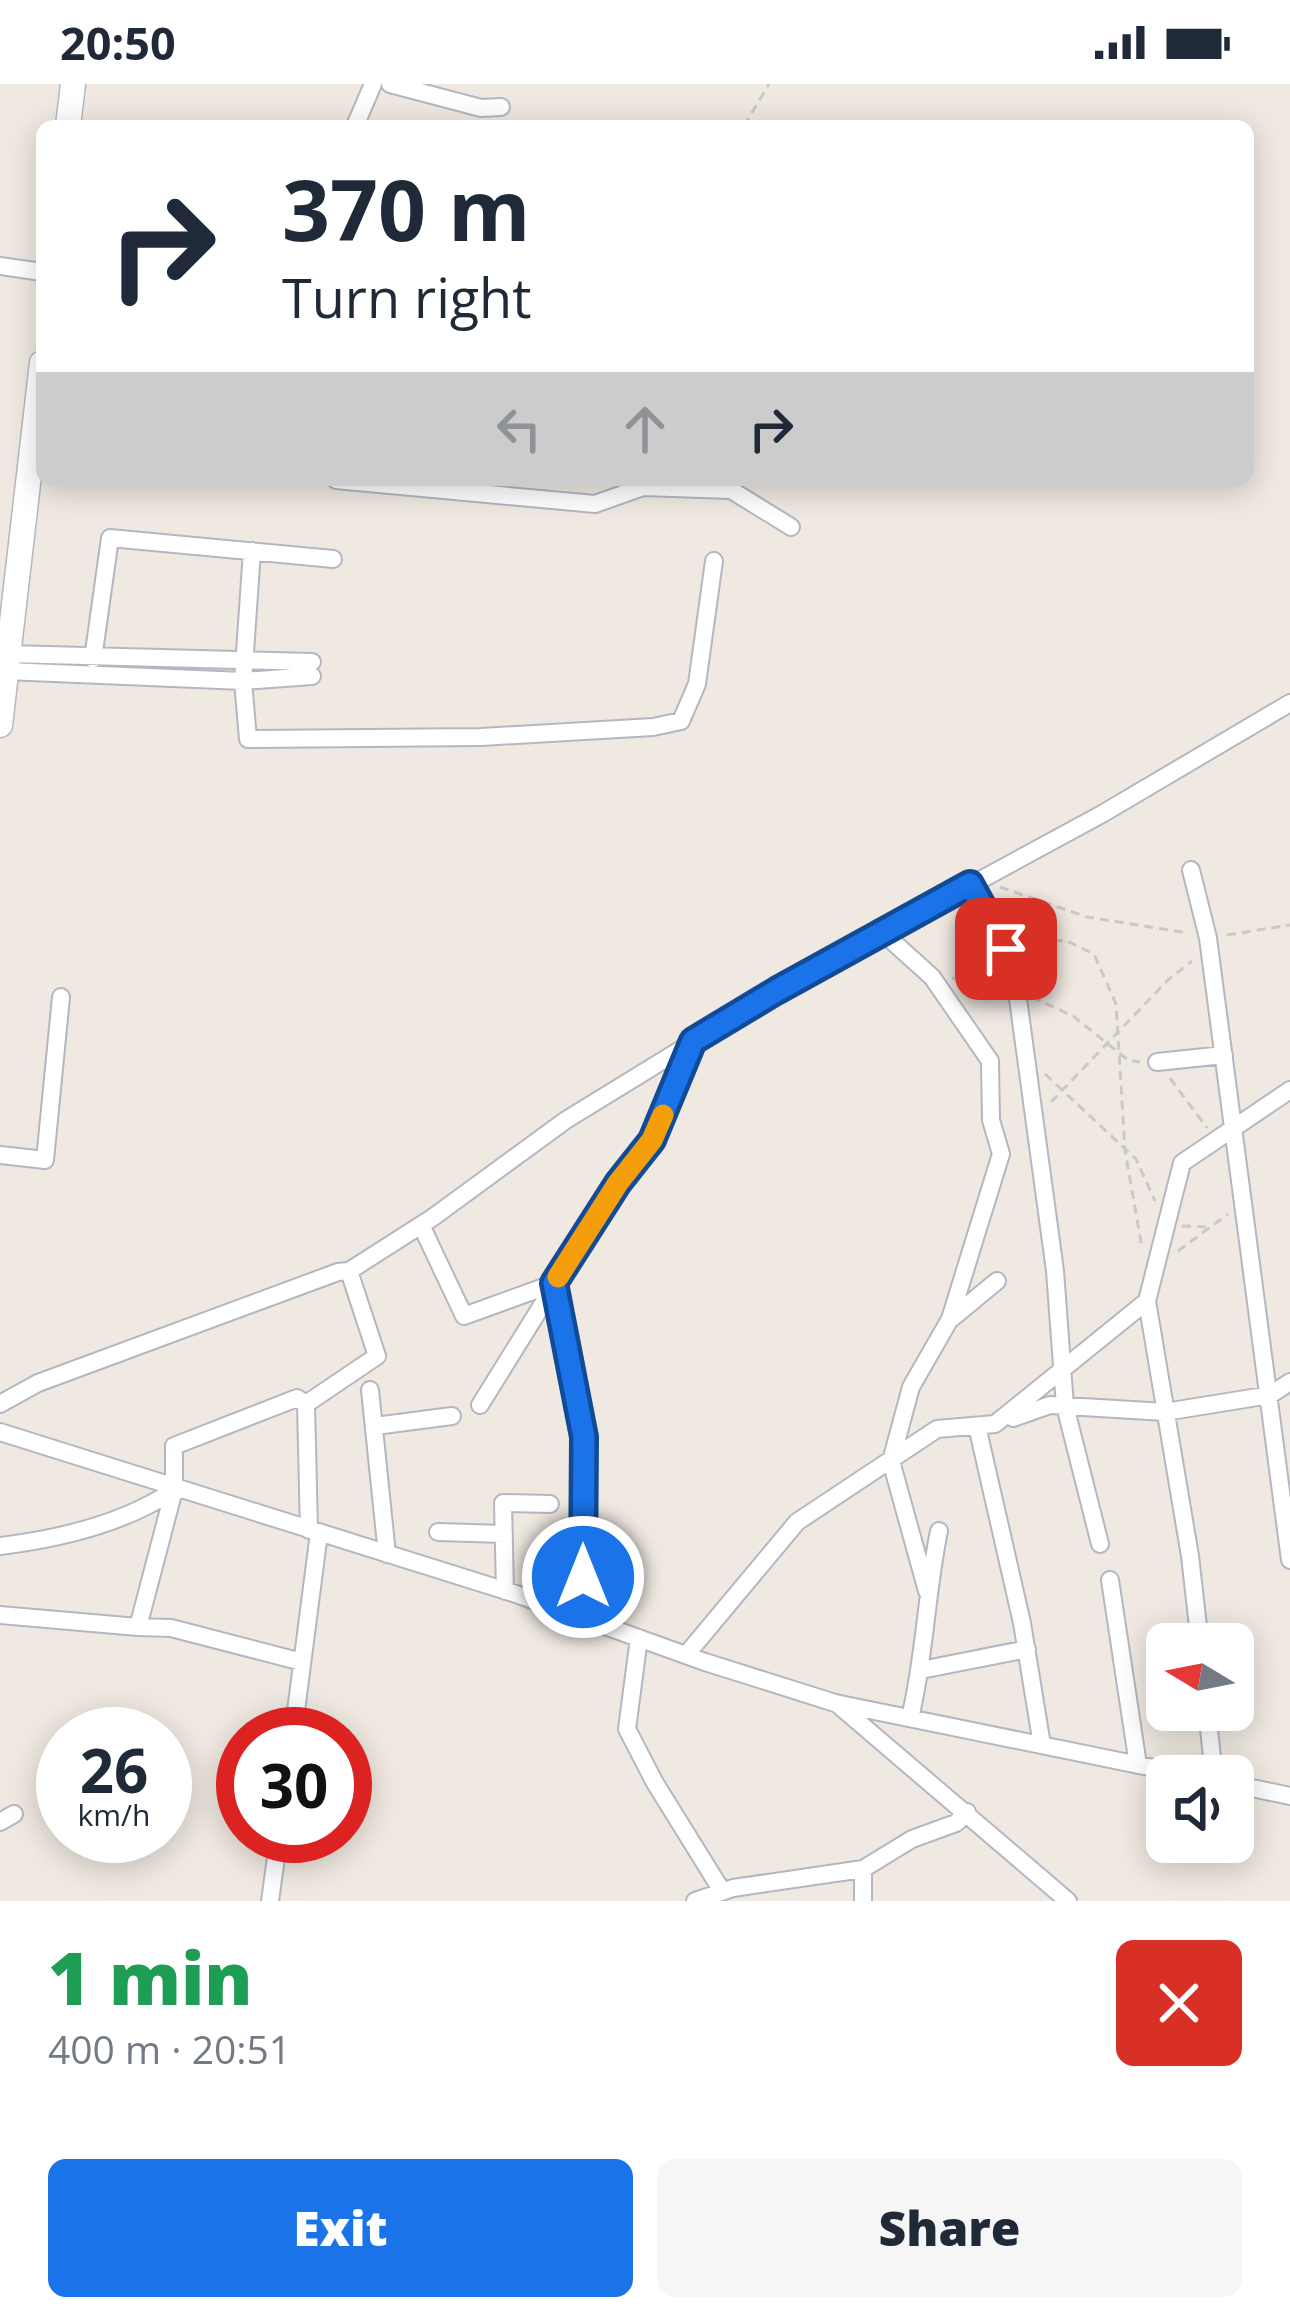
<!DOCTYPE html>
<meta charset="utf-8">
<style>
:root{--surface:#fff;--page:#f6f6f7;--text:#1f2937;--muted:#747a83;--accent:#1a73e8}
body{margin:0;font-family:"Open Sans",sans-serif;background:var(--page);color:var(--text);height:100vh;display:flex;flex-direction:column;font-size:45px;white-space:nowrap}
*{box-sizing:border-box;margin:0}
p{font-size:39px;color:var(--muted)}
.icon{flex:none;width:66px;height:66px;fill:none;stroke:currentColor;stroke-width:2;stroke-linecap:round;stroke-linejoin:round}
.map{position:relative;height:1817px;overflow:hidden}
.details{display:flex;flex-direction:column;background:var(--surface);flex:1}
.details>*{flex:none}
.banner{position:absolute;left:36px;top:36px;width:1218px;height:366px;border-radius:18px;box-shadow:0 6px 30px #0003;background:#fff;color:var(--text);overflow:hidden}
.needle{width:78px;rotate:280deg}
.controls{position:absolute;left:1146px;top:1539px;display:grid;gap:24px}
.controls a{display:grid;place-items:center;width:108px;height:108px;border-radius:18px;background:var(--surface);box-shadow:0 6px 30px #0003;font-size:60px}
.speed{position:absolute;left:36px;top:1623px;display:flex;gap:24px;font-size:60px;font-weight:700;text-align:center}
.speed>*{display:grid;place-content:center;width:156px;height:156px;border-radius:50%;background:var(--surface);box-shadow:0 6px 30px #0003;line-height:1}
.speed small{font-size:30px;font-weight:400}
.speed .limit{border:18px solid #d22;background:#fff;color:#111}
.pin{position:absolute;display:grid;place-items:center;width:102px;height:102px;color:#fff;margin:-51px;border-radius:24px;box-shadow:0 6px 18px #0006}
.me{position:absolute;width:132px;margin:-66px;rotate:0deg;stroke-linejoin:round;filter:drop-shadow(0 0 9px #0008)}
.turn{display:flex;align-items:center;gap:42px;height:252px;padding:0 48px;font-size:54px}
.turn .icon{width:156px;height:156px;stroke-width:2.5}
.turn b{display:block;font-size:84px;line-height:102px}
.lanes{display:flex;align-items:center;height:114px;padding:0 48px;background:#0003;justify-content:center;gap:60px;direction:ltr}
.lanes .off{opacity:.35}
.round{display:grid;place-items:center;flex:none;width:126px;height:126px;border-radius:18px;background:var(--page)}
.headline{display:flex;align-items:center;justify-content:space-between;height:204px;padding:0 48px}
h1{font-size:72px;font-weight:800;line-height:90px;color:#1e9e55}
.action{display:flex;gap:24px;margin-top:auto;padding:24px 48px}
.action a{flex:1;height:138px;border-radius:18px;background:var(--accent);color:#fff;font-size:48px;font-weight:800;line-height:138px;text-align:center}
.action a+a{background:var(--page);color:var(--text)}
.status{display:flex;justify-content:space-between;align-items:center;height:84px;padding:0 60px;background:var(--surface);direction:ltr}
.status svg{height:33px;fill:currentColor}
.map>svg:first-child{display:block}
.lines{fill:none;stroke-linecap:round;stroke-linejoin:round}
.minor-casing{stroke:#b4b7c1;stroke-width:20}
.secondary-casing{stroke:#b4b7c1;stroke-width:27}
.path{stroke:#c9c9c9;stroke-width:3;stroke-dasharray:9 6;stroke-linecap:butt}
.minor{stroke:#fff;stroke-width:16}
.secondary{stroke:#fff;stroke-width:24}
.route-casing{stroke:#114b97;stroke-width:30}
.route{stroke:#1a73e8;stroke-width:21}
.slow{stroke:#f59e0b;stroke-width:21}
</style>
<div class="status"><b>20:50</b><svg viewBox="0 0 49 12"><path d="M0 12V9h3v3zM5 12V6h3v6zM10 12V3h3v9zM15 12V0h3v12zM26 1h20v11H26zM47 4h2v5h-2z"/></svg></div>
<div class="map">
<svg width="1290" height="1817" viewBox="0 0 1290 1817">
<rect width="100%" height="100%" fill="#efe9e1"/>
<g class="lines">
<g class="minor-casing">
<path id="minor" d="M390 0 481 24 501 23
M355 42 373 0
M0 182 42 188
M336 396 595 420 643 403 731 406 791 443
M252 467 243 597 312 592
M9 570 312 578
M93 575 110 454 333 475
M6 587 243 597 248 655 481 653 653 643 681 637 697 600 714 477
M1191 786 1208 854 1290 1476
M970 800 1013 878 1055 1187 1065 1322 1100 1460
M882 848 932 893 990 977 991 1036 1001 1070 950 1235 911 1303 891 1377 927 1507
M1157 978 1224 971
M0 1071 45 1076 61 913
M421 1141 464 1232 555 1199 584 1353 583 1534
M951 1235 997 1197
M370 1306 387 1470
M0 1320 38 1299 338 1188 349 1187 432 1134 566 1036 776 907 1102 730 1290 619
M306 1320 377 1272 349 1187
M480 1321 618 1099 652 1056 693 957
M1013 1334 1050 1321 1165 1328 1270 1311 1290 1298
M375 1342 452 1332
M977 1342 1022 1539 1042 1661
M0 1348 516 1510 705 1578 835 1619 1193 1692
M438 1448 504 1450
M0 1462C58 1455 125 1439 174 1406
M1110 1496 1138 1681
M505 1507 503 1419 550 1420
M0 1531 138 1543 174 1406V1362L297 1314 306 1320 309 1446
M138 1543 171 1544 302 1578
M639 1554 627 1645 655 1699 722 1807
M1200 1560 1190 1472 1147 1217 1182 1079 1290 1006
M686 1571 797 1438 937 1345 995 1340 1147 1217
M921 1586 1027 1565
M836 1619 1068 1817
M1207 1626 1214 1692
M910 1634C925 1572 926 1510 939 1447
M293 1650 319 1449
M1233 1700 1290 1712
M0 1738 14 1730
M270 1817 279 1752
M695 1817 733 1804 863 1785 912 1755 956 1739 967 1728
M863 1817V1785"/>
</g>
<g class="secondary-casing">
<path id="secondary" d="M68 42 73 0
M0 641 42 279"/>
</g>
<path class="path" d="M744 42 769 0
M1000 803 1087 833 1188 849
M1227 851 1290 841
M1024 861 1065 856 1094 870 1116 920 1125 1066 1142 1164
M952 894 1001 901
M1032 913 1073 932 1128 976 1140 978
M1045 990 1136 1075 1155 1117
M1170 994 1207 1044
M1051 1018 1168 896 1192 877
M1182 1142 1208 1143
M1178 1167 1228 1130"/>
<use href="#minor" class="minor"/>
<use href="#secondary" class="secondary"/>
</g>
<g class="lines">
<g class="route-casing">
<path id="route" d="M583 1493 584 1353 554 1199 618 1099 652 1056 693 957 776 907 970 800 1006 865"/>
</g>
<use href="#route" class="route"/>
<path class="slow" d="M558 1193 618 1099 652 1056 663 1031"/>
</g>
</svg>
<div class="controls">
<a><svg class="needle" viewBox="-14 -14 28 28"><path d="M0-13l5 13h-10z" fill="#e53935"/><path d="M0 13l5-13h-10z" fill="#747a83"/></svg></a>
<a><svg class="icon" aria-label="sound" viewBox="0 0 24 24"><path d="M4 9h4l5-4v14l-5-4H4zM17 9q2 3 0 6"/></svg></a>
</div>
<div class="speed"><div>26<small>km/h</small></div><div class="limit">30</div></div>
<div class="pin" style="left:1006px;top:865px;background:#d93025"><svg class="icon" aria-label="arrive" viewBox="0 0 24 24"><path d="M6 21V4h12l-3 4 3 4H6"/></svg></div>
<svg class="me" style="left:583px;top:1493px" viewBox="-20 -20 40 40"><circle r="17" fill="#1a73e8" stroke="#fff" stroke-width="3"/><path d="M0-11L8 9 0 5-8 9z" fill="#fff"/></svg>
<div class="banner">
<div class="turn"><svg class="icon" aria-label="right" viewBox="0 0 24 24"><path d="M7 20v-9h11M14 6l5 5-5 5"/></svg><div><b>370 m</b>Turn right</div></div>
<div class="lanes"><svg class="icon off" aria-label="left" viewBox="0 0 24 24"><path d="M17 20v-9H6M10 6l-5 5 5 5"/></svg><svg class="icon off" aria-label="ahead" viewBox="0 0 24 24"><path d="M12 20V5M6 11l6-6 6 6"/></svg><svg class="icon" aria-label="right" viewBox="0 0 24 24"><path d="M7 20v-9h11M14 6l5 5-5 5"/></svg></div>
</div>
</div>
<section class="details">
<div class="headline"><div><h1>1 min</h1><p>400 m · 20:51</p></div><a class="round" style="background:#d93025;color:#fff"><svg class="icon" aria-label="close" viewBox="0 0 24 24"><path d="M6 6l12 12M18 6L6 18"/></svg></a></div>
<div class="action"><a>Exit</a><a>Share</a></div>
</section>
